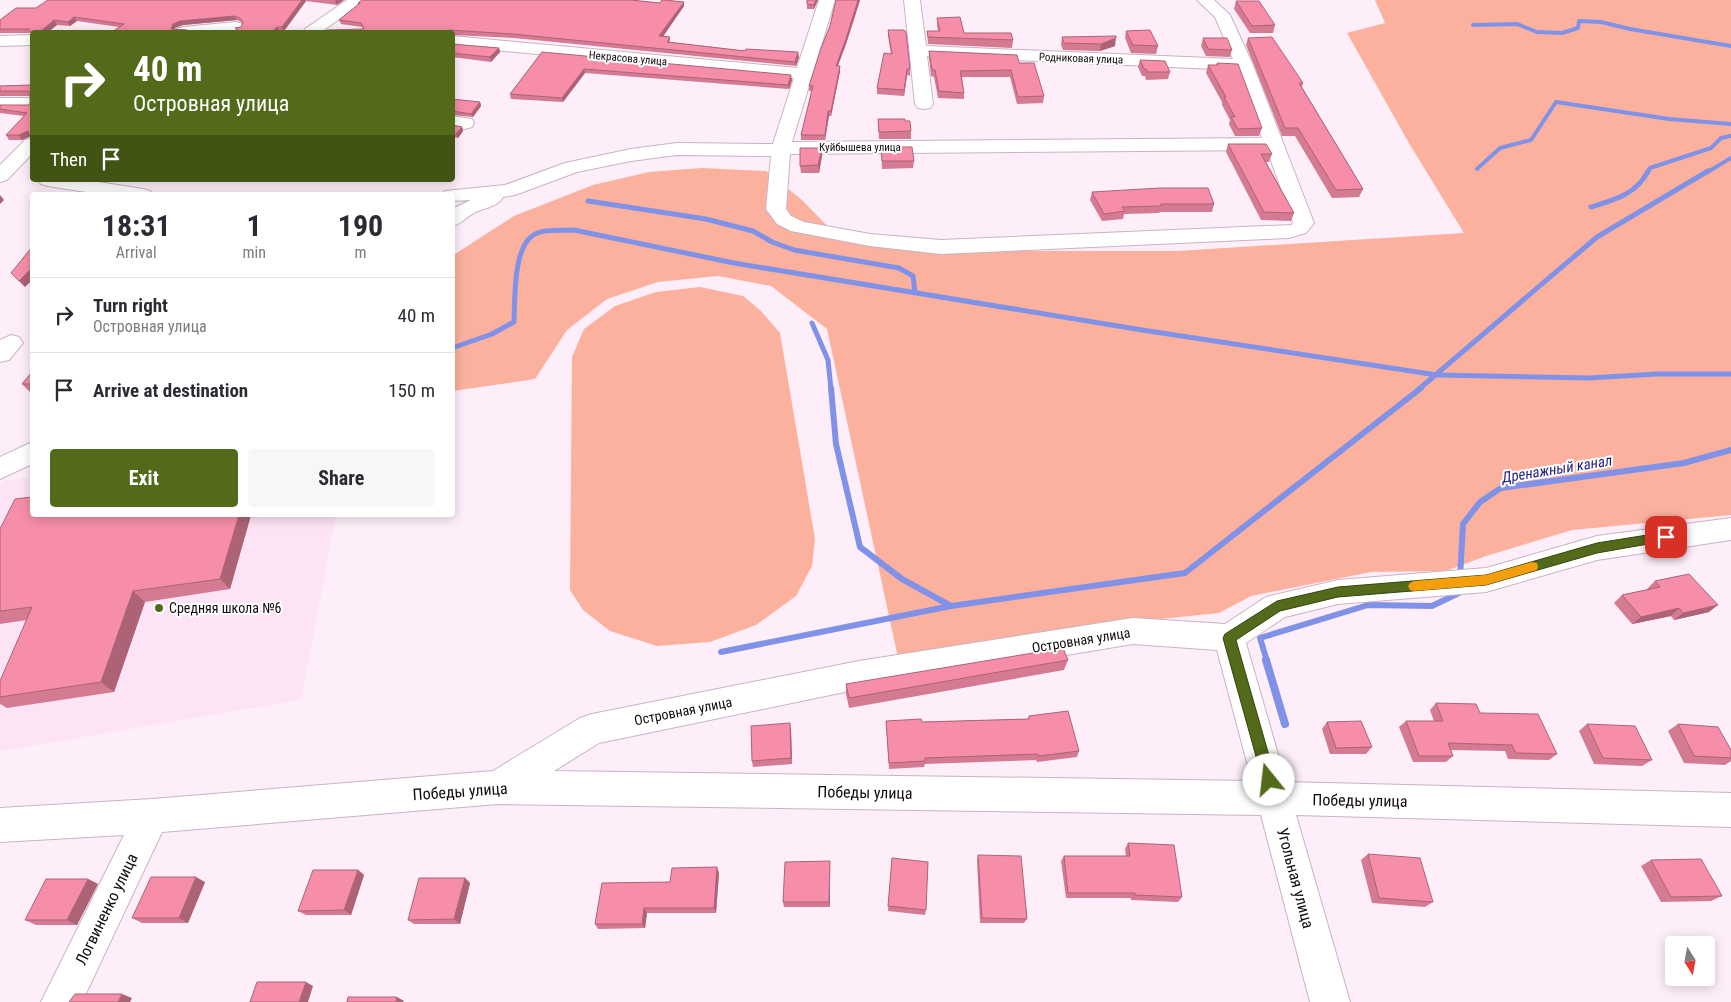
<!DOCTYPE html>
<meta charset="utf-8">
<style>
:root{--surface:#fff;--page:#f7f7f7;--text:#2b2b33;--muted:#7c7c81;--line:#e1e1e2;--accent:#526a1a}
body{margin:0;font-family:"Roboto Condensed",sans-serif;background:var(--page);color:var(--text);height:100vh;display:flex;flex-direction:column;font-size:19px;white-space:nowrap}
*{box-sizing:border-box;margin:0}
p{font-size:16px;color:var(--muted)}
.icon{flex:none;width:28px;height:28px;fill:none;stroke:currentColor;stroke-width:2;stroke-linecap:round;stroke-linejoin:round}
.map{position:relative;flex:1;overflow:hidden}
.side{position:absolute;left:30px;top:192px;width:425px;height:325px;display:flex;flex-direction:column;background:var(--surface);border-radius:5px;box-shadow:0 2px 12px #0003}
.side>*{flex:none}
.guide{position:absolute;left:30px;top:30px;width:425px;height:152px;border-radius:5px;box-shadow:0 2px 12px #0003;background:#526a1a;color:#fff;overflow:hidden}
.needle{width:32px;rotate:169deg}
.fabs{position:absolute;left:1665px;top:936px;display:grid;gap:10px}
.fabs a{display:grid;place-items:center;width:50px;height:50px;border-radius:5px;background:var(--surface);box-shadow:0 2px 12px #0003;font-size:25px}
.pin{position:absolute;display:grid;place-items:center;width:42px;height:42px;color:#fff;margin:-21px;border-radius:10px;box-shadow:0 2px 8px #0006}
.me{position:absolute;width:55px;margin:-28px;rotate:344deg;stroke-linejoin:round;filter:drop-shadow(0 0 4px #0008)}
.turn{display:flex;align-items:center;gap:18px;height:105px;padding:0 20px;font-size:22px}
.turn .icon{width:65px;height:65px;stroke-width:2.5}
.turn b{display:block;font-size:35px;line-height:42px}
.then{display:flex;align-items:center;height:48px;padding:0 20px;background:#0003;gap:10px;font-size:19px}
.eta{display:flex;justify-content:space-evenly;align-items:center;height:85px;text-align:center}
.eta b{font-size:30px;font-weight:700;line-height:35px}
.cta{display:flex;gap:10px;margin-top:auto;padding:10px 20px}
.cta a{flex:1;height:58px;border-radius:5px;background:var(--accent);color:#fff;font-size:20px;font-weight:700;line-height:58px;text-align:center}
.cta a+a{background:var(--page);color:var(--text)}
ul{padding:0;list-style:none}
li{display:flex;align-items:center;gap:15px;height:75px;padding:0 20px;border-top:1px solid var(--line)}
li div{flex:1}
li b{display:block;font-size:19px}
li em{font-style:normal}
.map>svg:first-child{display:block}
.built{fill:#fce3f6}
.green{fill:#fbb19e}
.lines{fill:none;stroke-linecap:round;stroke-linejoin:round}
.stream-far3{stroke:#8092e8;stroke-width:4}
.stream-far2{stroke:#8092e8;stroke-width:5}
.stream-far1{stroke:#8092e8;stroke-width:6}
.stream{stroke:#8092e8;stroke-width:8}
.minor-casing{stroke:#cab2c4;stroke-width:2}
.minor{fill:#fff;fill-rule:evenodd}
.wall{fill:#d47a91}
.shaded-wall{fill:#ac6376}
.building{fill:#f68ea9;stroke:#ac6376}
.route{fill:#526a1a;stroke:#354511}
.slow{fill:#f59e0b}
.poi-dot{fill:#526a1a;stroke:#fff;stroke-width:2}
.labels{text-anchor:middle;stroke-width:4;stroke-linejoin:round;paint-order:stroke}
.far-street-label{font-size:11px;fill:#110a10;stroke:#fff}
.poi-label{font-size:14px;fill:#110a10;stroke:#fff;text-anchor:start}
.street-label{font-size:14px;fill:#110a10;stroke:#fff}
.water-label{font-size:15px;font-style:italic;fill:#1f1c80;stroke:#fff}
.near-street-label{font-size:16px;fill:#110a10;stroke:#fff}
</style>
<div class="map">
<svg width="1731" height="1002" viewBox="0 0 1731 1002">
<rect width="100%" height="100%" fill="#fdeef9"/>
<path class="built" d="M32 477V515H336L301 700 0 751V485L2 481Z"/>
<path class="green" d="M1375 0H1731V515L1572 530 1486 556 1446 571 1371 572 1251 596 1219 613 1092 626 900 667 827 329 771 286 718 276 658 282 607 299 567 330 535 379 453 391 452 256 514 216 593 185 649 172 702 168 766 171 802 200 836 235 945 251H1178L1464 233 1410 145 1347 33 1385 23Z
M700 287 743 296 760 310 780 333 815 539 812 566 796 596 756 625 710 642 657 646 610 631 583 610 570 590 572 357 584 329 615 306 656 292Z"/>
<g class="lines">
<path class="stream-far3" d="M1473 25 1517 24 1537 32 1562 33 1578 28 1579 21 1601 22 1630 29 1731 46
M1477 169 1500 148 1531 140 1556 102 1669 119 1731 124
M1648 173 1650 168 1711 148 1721 138 1731 136
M1706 173 1731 158"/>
<path class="stream-far2" d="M588 201 706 219 753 231 772 242 794 250 899 268 913 276 915 293
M1591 207C1614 200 1637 194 1648 171
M812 323 828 360 831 389
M452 348 492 334 514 322C515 300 513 250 532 236 543 228 561 231 574 230L734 263 1142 330 1437 375 1589 378 1657 374H1731
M1419 389 1597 237 1708 171"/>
<path class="stream-far1" d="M831 388 836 444 860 547 902 579 951 606
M1460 578 1463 524 1480 502 1501 488 1684 463 1731 450
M721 652 951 606 1185 573 1421 388
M1267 661 1260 638 1368 605 1432 606 1459 593V588"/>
<path class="stream" d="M1266 660 1285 724"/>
<g class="minor-casing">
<path id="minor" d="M347 0H366L321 32H303L305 29Z
M819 0H835L792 142 1262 138 1237 70 927 56 933 104 930 108 924 109 918 108 915 104 904 0H920L926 46 1233 59 1215 17 1197 0H1214L1230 15 1253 65 1314 223 1306 233 1289 238 941 254 870 246 791 231 777 224 766 209 771 156 677 155 631 161 577 172 515 195 503 197C498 207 483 208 474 213 466 217 462 224 452 226V209L471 200 452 201V195H442L445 191 505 185 565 163 631 149 677 143 773 144 794 78 452 46V36L797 68ZM1267 150 1293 222 1292 225 941 240 870 234 804 222 791 216 786 209 790 154Z
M236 22 242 24 244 27 242 30 230 32H175L177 29 183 27Z
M32 35V45L0 46V36Z
M0 98H32V108H0Z
M452 116 472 119 474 123 472 127 465 129 452 127Z
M32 138V154L7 180 0 182V165L25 140Z
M38 180H86L143 189 150 191 153 195H105L48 186 41 184Z
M11 335 19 337 23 343 9 360 0 362V340Z
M32 442V464L0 479V457Z
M1731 518V540L1597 560 1486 592 1338 604 1285 617 1246 643 1286 782 1731 793V827L1296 815 1350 1002H1310L1261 815 498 804 162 832 82 1002H41L124 835 0 842V808L152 799 493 771 580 718 592 714 859 661 1133 618 1225 624 1266 597 1338 580 1486 568 1597 536ZM1133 644 1217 650 1252 781 554 771 599 743 859 689Z"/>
</g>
<use href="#minor" class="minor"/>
</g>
<path class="wall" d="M48 0H344L337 5 306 1 284 31H279L278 32H237L235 28 241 27 243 23 237 20 183 25 175 28V29L187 30 188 32H112L119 27 77 21 70 26 57 25 48 32H32V34V33H0V20L36 8Z
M818 0 814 9H807V4Z
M836 0H860L846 44 838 66 840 71 831 116H829L825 140H801V135L812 91H809V86L830 26Z
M1236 1 1275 25 1273 33H1250L1234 9Z
M358 3 684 6 663 36 670 37V42L799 57 796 66 514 38 452 35V32H324L363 29 362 27 341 24 339 20 358 5Z
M937 18 964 33 1013 40 1012 48 928 44 927 31H938L937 25Z
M888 30 910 69V76L907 75 904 96 877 94V88L891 54 888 36Z
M1126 31 1158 46 1156 54 1131 53 1125 38Z
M1062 37 1115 46 1100 51 1063 50 1061 45Z
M1203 38 1232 50 1230 57 1206 56 1201 46Z
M1248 38 1303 83 1302 87 1363 189 1359 197 1332 198 1295 136H1282L1246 45Z
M452 44 499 48 500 52 491 62 452 57Z
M929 51 1019 63 1044 96 1043 103 1017 104 1010 77H962L964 93V99L938 98 934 77 931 76 929 58Z
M542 52 792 80 789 89 585 73 563 102 511 99 510 94Z
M1140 60 1170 72 1168 79 1146 80 1145 76H1142L1138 67Z
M1217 63 1262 128 1259 136H1235L1229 124 1230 120 1222 105V102L1206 73 1208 65H1216Z
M32 85V139L31 136 22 140H9L6 135 24 116 0 113V109L29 105 30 103V96H0V86Z
M452 99 480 102 481 106 473 117 452 115Z
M878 119 905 121 911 131V139H879Z
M452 125 462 127 463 131 458 138 452 137Z
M1228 144 1272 154 1269 162H1266L1294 213 1291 221 1261 220 1226 152Z
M881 147 914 161 913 168 882 169Z
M822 156 819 173H801L800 166Z
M256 180H284L282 182Z
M1092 192 1214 204 1212 212H1160L1159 213 1124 214 1123 219 1102 221 1090 200Z
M32 372V392H30L22 384Z
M251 515 230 589 145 602 114 692 7 708 0 704V681L27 620 0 624V529Z
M1655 581 1709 612 1674 620 1671 616 1632 624 1614 603 1622 595 1647 590V589Z
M1068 660 1064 670 849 708 846 694V684Z
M1436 703 1480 713 1557 754 1549 760 1508 759 1505 751 1450 750 1453 756 1446 762H1413L1399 727 1406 721H1434L1430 710Z
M1029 716 1079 751 1077 757 1037 762 1036 760 925 764 924 767 889 769 886 721 922 722 1028 719Z
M1327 722 1372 747 1366 754H1330L1322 729Z
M1587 724 1652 760 1642 766 1594 764 1579 731Z
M1678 724 1731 750V761L1725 765 1684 763 1668 731Z
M791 729 792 764 753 767 752 761Z
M1128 843 1182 897 1178 902 1131 900V898H1066L1061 861 1064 856H1126L1125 849Z
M1368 854 1433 902 1425 907 1372 903 1361 860Z
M978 855 1027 919 1024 923H980L977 860Z
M892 858 926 910 925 915 888 911Z
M1651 860 1722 896 1711 901 1661 902 1641 866Z
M830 866V907H784L783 902Z
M358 870 364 875 351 915H306L298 911Z
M719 873 716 913H647L645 928 598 929 595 924 670 882Z
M465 878 470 883 460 924H414L408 920Z
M88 879 98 884 77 925H36L25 920Z
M205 882 188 923H142L132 918Z"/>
<path class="shaded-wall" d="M302 0H305L306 1 284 31 282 27Z
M335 0H344L337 5Z
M816 0H818L814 9V5Z
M858 0H860L846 44 836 70V66Z
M684 2V6L660 41 659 36Z
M234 16 237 20 183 25 175 28 174 32 171 29 173 24 180 21Z
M74 17 77 21 70 26 68 22Z
M54 20 57 25 48 32H41Z
M277 27 279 31 278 32H272Z
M1116 38 1115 46 1100 51 1101 44Z
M499 48 500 52 491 62 490 57Z
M798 52 799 57 796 66 795 62Z
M840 66V71L831 116V111Z
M584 69 585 73 563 102 562 98Z
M907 69V75L904 96V90Z
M791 75 792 80 789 89 788 85Z
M480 102 481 106 473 117 471 114Z
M828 111 829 116 825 140V135Z
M462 127 463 131 458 138 456 134Z
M28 131 31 136 22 140 19 135Z
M822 148V156L819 173 818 165Z
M0 195 4 200 0 204Z
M32 268V280L25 287 19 281Z
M239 515H251L230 589 220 579Z
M133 591 145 602 114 692 101 682Z
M1718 605 1709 612 1674 620 1683 613Z
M1679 608 1671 616 1632 624 1641 617Z
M790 723 791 729 792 764 791 758Z
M830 861V907L829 902Z
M717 867 719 873 716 913 714 908Z
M358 870 364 875 351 915 344 910Z
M196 877 205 882 188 923 179 918Z
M465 878 470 883 460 924 454 919Z
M88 879 98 884 77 925 67 920Z
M644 908 647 913 645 928 642 924Z
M306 982 313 986 308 1002H299Z
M122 994 132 998 130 1002H118Z
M397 997 404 1001 403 1002H396Z"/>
<path class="building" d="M48 0H302L282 27H277L272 32H240L235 28 241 27 243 22 240 18 234 16 180 21 173 24 171 29 187 30 182 32H112L124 24 74 17 68 22 54 20 40 32H31L29 29H0V20L16 8H36Z
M362 0H631L660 3 662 0H664L684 2 659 36 670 37 667 42 745 51 746 49 798 52 795 62 513 34 449 30V32H324L327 30 364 29 361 23 339 20 360 3H358Z
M807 0H816L814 5 807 4Z
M836 0H858L846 39 836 66H840L831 111H828L825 135H801L813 86H809L821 48 830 26Z
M1236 1H1259L1275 25 1252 26Z
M960 17 964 33H1011L1013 40 928 37 927 31H940L937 18Z
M888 30H904L906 32 910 69H907L904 90 877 88 884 53 892 54Z
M1150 30 1158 46 1133 45 1126 31Z
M1116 36V38L1101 44 1064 43 1062 37Z
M1272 37 1303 83H1299L1363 189 1336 190 1298 128H1285L1248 38Z
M1203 38H1227L1232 50 1208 49Z
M452 44 499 48 490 57 452 53Z
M929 51 1017 55 1019 63H1034L1044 96 1018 97 1011 70 960 71 964 93 939 91 935 70H932Z
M542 52 791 75 788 85 584 69 562 98 510 94Z
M1140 60 1165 61 1170 72H1148L1146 69H1144Z
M1217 63 1238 64 1262 128 1238 129 1231 117H1235L1224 97H1226L1208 65H1218Z
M32 85V136H30L28 131 19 135H6L27 113 0 109V105H29L30 103V93L29 91H0V86Z
M452 99 480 102 471 114 452 111Z
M878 119H905V121H910L911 131 879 132Z
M452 125 462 127 456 134H452Z
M1228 144H1266L1272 154H1261L1294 213 1264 212Z
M881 147H912L914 161H882Z
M800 148H822L818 165 800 166Z
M1160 188H1208L1214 204H1161V206L1122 207 1125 211 1104 214 1092 192Z
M32 247V268L19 281 11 273Z
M32 372V384H22Z
M32 497V515H239L220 579 133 591 101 682 0 697V681L32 607 0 611V529L15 499Z
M1689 574 1718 605 1683 613 1679 608 1641 617 1622 595 1660 587 1655 581Z
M1063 648 1068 660 849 698 846 684Z
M1436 703 1476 704 1480 713 1538 714 1557 754 1516 753 1512 745 1448 743 1453 756H1419L1406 721H1443Z
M1068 711 1079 751 1039 756 1038 754 925 758V761L889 763 886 721 921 719 922 722 1029 719V716Z
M1361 721 1372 747 1336 748 1327 722Z
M790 723 791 758 752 761 751 726Z
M1587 724 1635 726 1652 760 1603 758Z
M1678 724 1718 727 1731 750V758L1694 756Z
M1128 843 1174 845 1182 897 1135 895V893H1068L1064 856H1130Z
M1368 854 1420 858 1433 902 1379 898Z
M978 855 1021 856 1027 919 982 918Z
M892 858 928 862 926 910 888 906Z
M1701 859 1722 896 1671 897 1651 860Z
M830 861 829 902H783L785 862Z
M717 867 714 908H644L642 924H595L602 883 670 882 672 868Z
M313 870H358L344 910 298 911Z
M151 877H196L179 918H132Z
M419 878H465L454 919 408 920Z
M46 879H88L67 920H25Z
M257 982H306L299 1002H250Z
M75 994H122L118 1002H69Z
M348 997H397L396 1002H347Z"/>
<path class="route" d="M1666 532 1671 533 1672 537 1671 540 1597 553 1486 585 1338 597 1280 611 1236 640 1276 780 1274 785 1269 787 1264 785 1223 638 1225 634 1277 601 1338 587 1486 575 1597 543Z"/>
<path class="slow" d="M1532 562 1537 563 1538 567 1537 570 1486 585 1414 591 1410 590 1408 586 1410 583 1414 581 1486 575Z"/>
<circle class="poi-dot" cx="159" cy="608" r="5"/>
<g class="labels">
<g class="far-street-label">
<text transform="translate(628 58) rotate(5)" y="4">Некрасова улица</text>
<text transform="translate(1081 58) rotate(2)" y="4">Родниковая улица</text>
<text x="860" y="151">Куйбышева улица</text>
</g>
<g class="poi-label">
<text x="169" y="613">Средняя школа №6</text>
</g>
<g class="street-label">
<text transform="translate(1081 640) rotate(-9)" y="5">Островная улица</text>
<text transform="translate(683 711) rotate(-11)" y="5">Островная улица</text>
</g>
<g class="water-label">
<text transform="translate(1557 469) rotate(-9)" y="5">Дренажный канал</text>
</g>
<g class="near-street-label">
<text transform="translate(460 791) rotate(-4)" y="6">Победы улица</text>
<text transform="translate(865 792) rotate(1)" y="6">Победы улица</text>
<text transform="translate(1360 800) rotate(1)" y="6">Победы улица</text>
<text transform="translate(1296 878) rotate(75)" y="6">Угольная улица</text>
<text transform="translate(106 909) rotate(-64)" y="6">Логвиненко улица</text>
</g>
</g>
</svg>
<div class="fabs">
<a><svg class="needle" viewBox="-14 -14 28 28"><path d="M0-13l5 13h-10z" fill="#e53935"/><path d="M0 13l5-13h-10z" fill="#7c7c81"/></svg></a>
</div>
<div class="pin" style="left:1666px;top:537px;background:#d93025"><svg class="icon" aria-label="arrive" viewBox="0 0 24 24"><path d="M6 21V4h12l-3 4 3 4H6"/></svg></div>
<svg class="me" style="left:1269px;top:780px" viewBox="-20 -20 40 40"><circle r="19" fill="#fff"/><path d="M0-13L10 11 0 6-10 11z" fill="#526a1a"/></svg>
<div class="guide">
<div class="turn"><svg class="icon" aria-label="right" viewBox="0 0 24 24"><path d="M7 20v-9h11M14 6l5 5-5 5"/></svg><div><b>40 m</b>Островная улица</div></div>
<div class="then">Then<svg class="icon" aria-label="arrive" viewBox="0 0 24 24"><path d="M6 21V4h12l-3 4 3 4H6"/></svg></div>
</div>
<section class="side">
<div class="eta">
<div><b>18:31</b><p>Arrival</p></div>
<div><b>1</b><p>min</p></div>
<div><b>190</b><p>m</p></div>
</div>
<ul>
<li><svg class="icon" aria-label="right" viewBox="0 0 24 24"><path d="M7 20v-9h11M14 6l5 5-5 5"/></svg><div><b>Turn right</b><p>Островная улица</p></div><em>40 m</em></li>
<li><svg class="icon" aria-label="arrive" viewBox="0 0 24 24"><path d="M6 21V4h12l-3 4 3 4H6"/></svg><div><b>Arrive at destination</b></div><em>150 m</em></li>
</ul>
<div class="cta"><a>Exit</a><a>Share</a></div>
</section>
</div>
